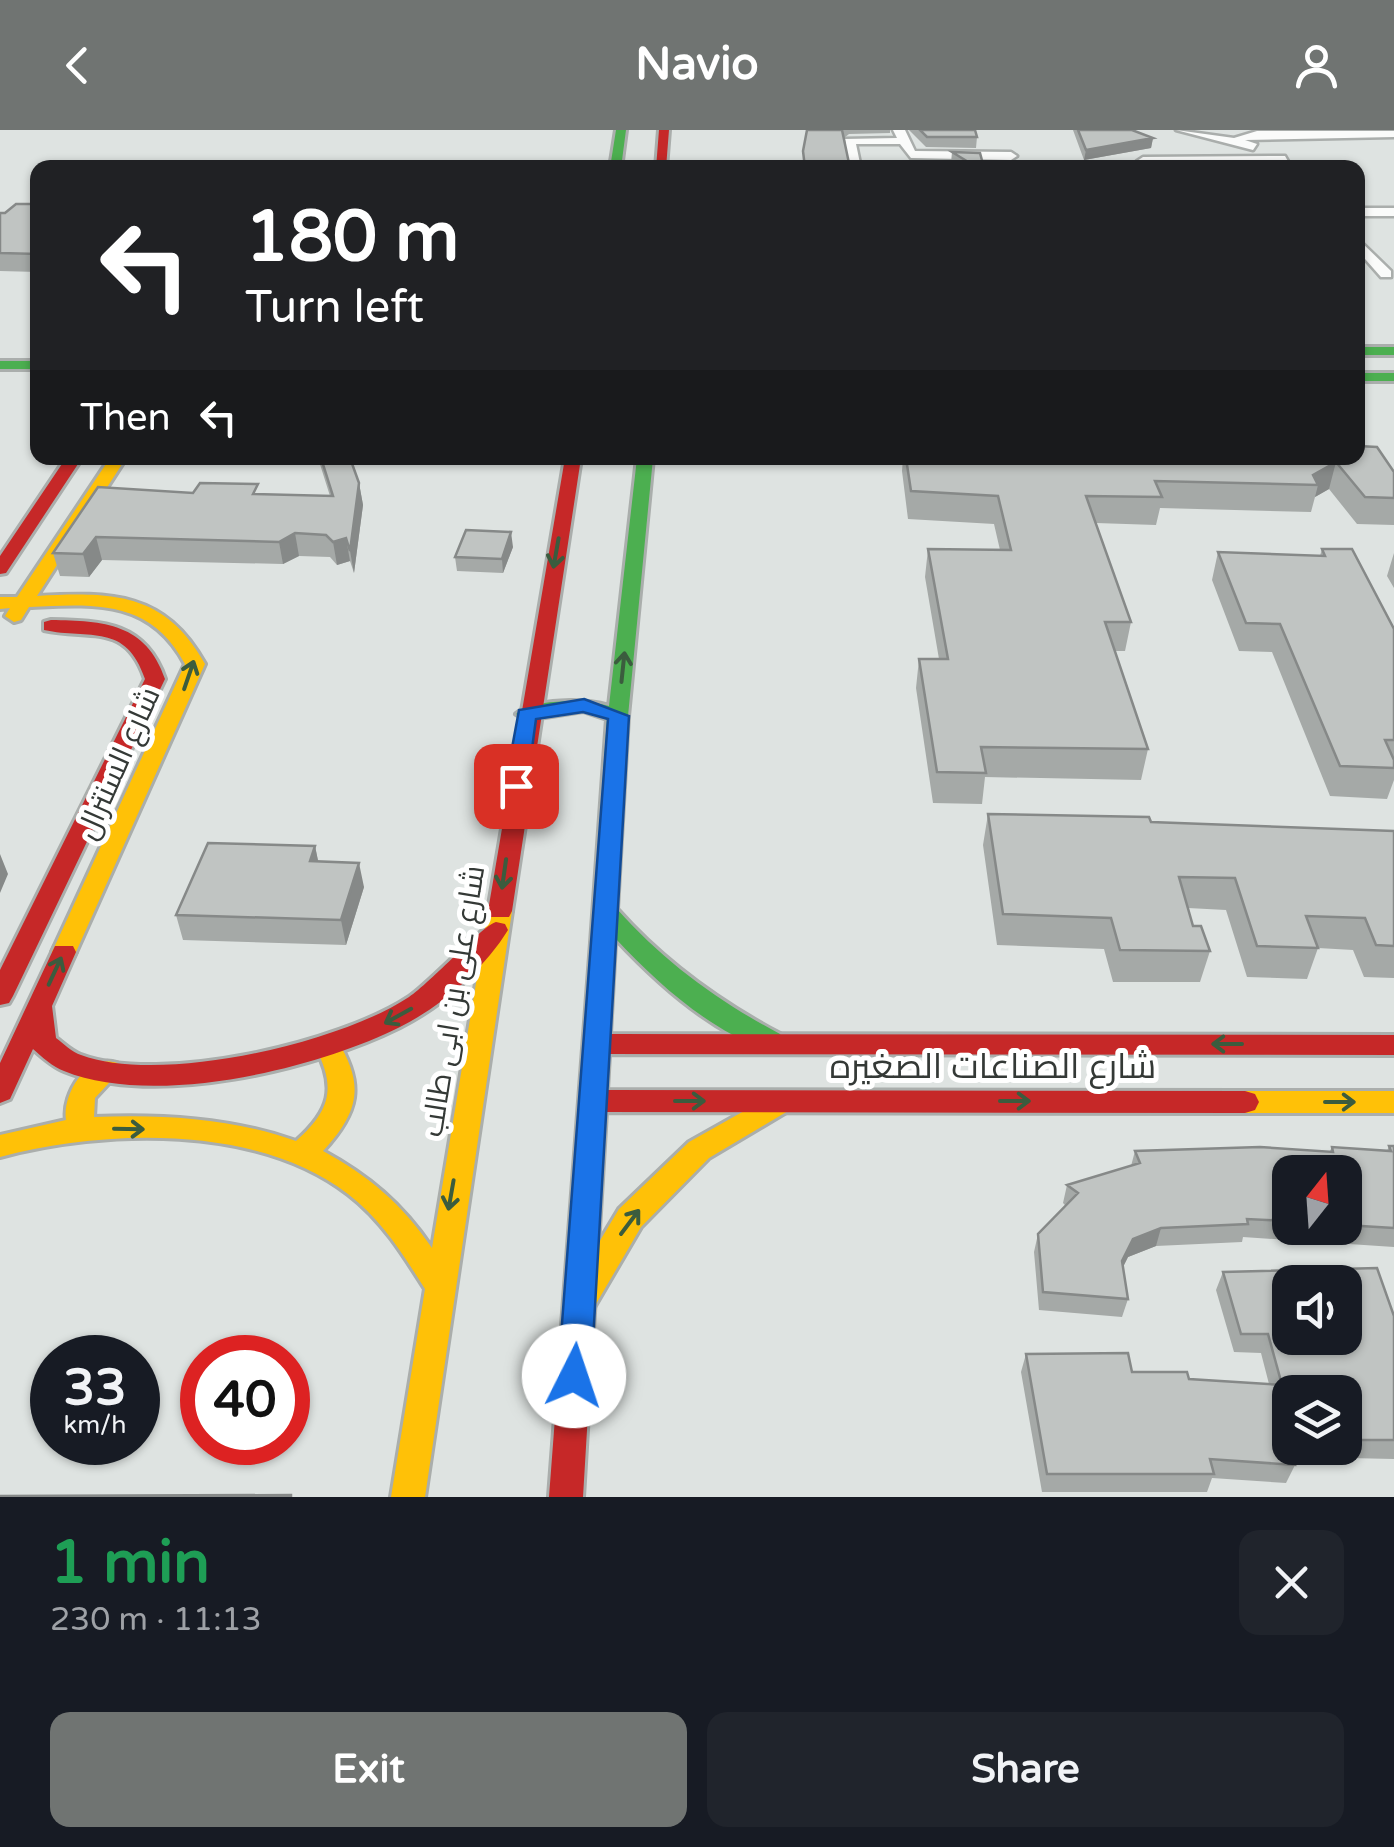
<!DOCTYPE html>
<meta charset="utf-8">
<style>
:root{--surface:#171b24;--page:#20242c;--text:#f1f3f6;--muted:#9ea1a6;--accent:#707472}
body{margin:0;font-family:"Varela Round",Cairo,sans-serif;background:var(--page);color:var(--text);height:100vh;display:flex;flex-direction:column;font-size:38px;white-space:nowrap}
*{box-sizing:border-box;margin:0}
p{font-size:32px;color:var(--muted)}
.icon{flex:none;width:55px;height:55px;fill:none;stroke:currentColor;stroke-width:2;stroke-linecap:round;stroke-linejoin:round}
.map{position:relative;height:1367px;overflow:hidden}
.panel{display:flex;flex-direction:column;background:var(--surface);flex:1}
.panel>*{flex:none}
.guide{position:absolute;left:30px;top:30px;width:1335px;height:305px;border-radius:20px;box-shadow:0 2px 8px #0004;background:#202124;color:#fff;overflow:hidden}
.needle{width:65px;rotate:17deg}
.tools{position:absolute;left:1272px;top:1025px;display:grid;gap:20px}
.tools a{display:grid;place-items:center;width:90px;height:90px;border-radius:20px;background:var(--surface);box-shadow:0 2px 8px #0004;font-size:50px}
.speed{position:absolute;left:30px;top:1205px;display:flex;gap:20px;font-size:50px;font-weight:700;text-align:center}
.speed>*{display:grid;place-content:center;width:130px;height:130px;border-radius:50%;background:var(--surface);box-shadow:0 2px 8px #0004;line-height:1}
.speed small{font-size:25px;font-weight:400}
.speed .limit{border:15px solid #d22;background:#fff;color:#111}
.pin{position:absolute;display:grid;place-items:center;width:85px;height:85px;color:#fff;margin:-42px;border-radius:20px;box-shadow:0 5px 15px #0006}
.me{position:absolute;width:110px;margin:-55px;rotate:4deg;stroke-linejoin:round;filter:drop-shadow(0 0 8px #0008)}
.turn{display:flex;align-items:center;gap:35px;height:210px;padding:0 50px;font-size:45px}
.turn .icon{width:130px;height:130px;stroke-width:2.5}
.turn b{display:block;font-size:70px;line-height:85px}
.then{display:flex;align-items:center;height:95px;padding:0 50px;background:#0003;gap:20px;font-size:38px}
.round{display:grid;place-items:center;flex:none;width:105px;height:105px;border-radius:20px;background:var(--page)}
.headline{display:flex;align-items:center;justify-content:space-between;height:170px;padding:0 50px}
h1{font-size:60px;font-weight:700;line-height:75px;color:#1e9e55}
.action{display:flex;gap:20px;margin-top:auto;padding:20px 50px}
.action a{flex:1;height:115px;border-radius:20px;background:var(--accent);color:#fff;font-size:40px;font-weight:700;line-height:115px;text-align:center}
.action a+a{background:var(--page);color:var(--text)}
header{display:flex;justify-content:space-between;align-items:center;height:130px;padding:0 50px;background:var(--accent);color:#fff;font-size:45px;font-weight:700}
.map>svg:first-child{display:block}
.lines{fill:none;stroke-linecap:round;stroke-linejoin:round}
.street-casing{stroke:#aaaeac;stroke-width:5}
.fast-casing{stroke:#aaaeac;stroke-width:6}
.slow-casing{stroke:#aaaeac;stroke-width:6}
.jam-casing{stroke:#aaaeac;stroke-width:6}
.street{fill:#fafbfa;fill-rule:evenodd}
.fast{fill:#4caf50;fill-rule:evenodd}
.slow{fill:#ffc107;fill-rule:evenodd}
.jam{fill:#c62828;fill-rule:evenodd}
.wall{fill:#a5a9a7;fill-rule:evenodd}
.shaded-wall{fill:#868988}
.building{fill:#c0c4c2;stroke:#868988;stroke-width:2.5;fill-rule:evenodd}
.oneway{stroke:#3b5c3e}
.route{fill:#1a73e8;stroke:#114b97;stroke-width:2.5}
.labels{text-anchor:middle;stroke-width:10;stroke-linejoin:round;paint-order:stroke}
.street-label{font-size:30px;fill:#343936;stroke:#fff}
.near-street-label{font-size:35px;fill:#343936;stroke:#fff}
</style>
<header><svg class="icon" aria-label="back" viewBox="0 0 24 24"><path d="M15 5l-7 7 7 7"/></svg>Navio<svg class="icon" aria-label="person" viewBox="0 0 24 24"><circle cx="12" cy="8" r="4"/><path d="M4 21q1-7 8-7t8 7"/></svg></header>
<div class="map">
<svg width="1394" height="1367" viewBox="0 0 1394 1367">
<rect width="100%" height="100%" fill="#dee3e1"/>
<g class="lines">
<g class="street-casing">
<path id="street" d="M893 0H905L915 21 1011 22 1017 26 1011 30 911 28 900 14H856L861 38H849L845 9 897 8Z
M1176 0 1234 8 1257 1H1394V7L1245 10 1257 14 1253 20Z
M1285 26 1289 33 1143 35 1137 31 1143 27Z
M1358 78H1394V86H1358Z
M1358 109 1391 141V147H1381L1358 121Z"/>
</g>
<g class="fast-casing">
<path id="fast" d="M616 0H626L621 38H610Z
M1358 217H1394V225H1358Z
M0 231H38V239H0Z
M1358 243H1394V251H1358Z
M637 328H653L628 586 617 779C664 832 718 871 780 904L784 911 780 918 771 921C712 903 657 853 616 809L612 819H594L591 813 607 589 583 581 526 590 516 584C535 568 585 569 609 576Z"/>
</g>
<g class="slow-casing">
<path id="slow" d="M110 328H126L37 466C112 462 165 462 205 534L76 822 73 828H55L52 822 185 534C150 469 95 474 29 477L21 490 14 492 5 486 10 478 0 479V467H17Z
M500 773 509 775 512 781 425 1367H391L425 1159C403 1124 381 1089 348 1064 257 994 105 999 0 1027V1005L66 990C62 964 87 923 117 933L121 940 95 968 94 987C162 984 231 988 296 1011 330 981 337 958 315 917L319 910 328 907 337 910C365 955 359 982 323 1021 369 1046 402 1074 432 1118L488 781 491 775Z
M1245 961H1394V983H1245L1235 980 1231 972 1235 964Z
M778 962 788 965 792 973 788 981 709 1028 641 1097 593 1179 582 1183 571 1179 566 1169 571 1159 619 1079 689 1012Z"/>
</g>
<g class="jam-casing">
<path id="jam" d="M659 0H669L666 38H656Z
M66 328H82L6 443 0 444V426Z
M565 328H581L512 781 509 787H491L488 781Z
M51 490C104 491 146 493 165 549L13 866 9 873 0 875V840L145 549C126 492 90 510 44 500V492Z
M496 792 505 794 508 800C484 839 442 876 400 897 316 939 155 978 64 941 53 937 42 927 33 919L10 969 0 973V933L55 816H73L76 822 52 876 56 908C64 914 72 922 81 925 161 955 340 913 409 867 430 853 483 795 496 792Z
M603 804 612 807 615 813 610 904 1394 905V925L609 924 607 960 1245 961 1255 964 1259 972 1255 980 1245 983 606 982 583 1367H549L591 813 594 807Z"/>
</g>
<use href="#street" class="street"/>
<use href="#fast" class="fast"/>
<use href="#slow" class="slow"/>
<use href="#jam" class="jam"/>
</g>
<path class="wall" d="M807 0H890V3L849 4 844 8 850 38H803V21Z
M909 0H975L977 7 976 18 926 17Z
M1073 0H1132L1153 8 1151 18 1084 30Z
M952 22 984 38H960L951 33Z
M38 74V142L0 141V83Z
M318 328H350L359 353 363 375 354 443 350 431 337 435 330 427 299 426 283 434 102 430 89 447 60 446 53 423 193 363 330 366Z
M903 328H1358L1394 342V395L1357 394 1329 359 1315 367 1311 382 1160 378 1156 395 1096 393 1131 492 1125 521H1115L1148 619 1141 650 985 647 982 674 933 673 916 558 919 529H939L925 447 928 419 1000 420 994 394 908 389 902 341Z
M513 417 503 443 457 441 455 427Z
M1322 419 1394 499V650L1387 669 1330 666 1272 522 1239 521 1212 450 1218 422 1320 426Z
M1394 423V458L1387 446Z
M988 684 1151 692 1394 701V848L1364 847 1353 820 1318 818 1307 849 1247 847 1226 780 1188 778 1193 796 1210 821 1200 852H1113L1104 819 997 815 983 715Z
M315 716 318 731 364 757 346 815 183 810 176 785Z
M1389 1016H1394V1117L1243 1107 1242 1112 1156 1116 1128 1127 1123 1137 1128 1169 1122 1187 1039 1180 1034 1122 1038 1104 1066 1076 1063 1073 1067 1055 1131 1036 1135 1021H1330L1332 1017 1387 1021ZM1290 1042H1345V1098H1290Z
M1223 1142 1394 1186V1329L1348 1328 1344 1334 1294 1332 1295 1335 1286 1353 1212 1348 1207 1362H1042L1021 1242 1026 1224 1132 1242 1189 1249 1269 1254 1261 1223 1234 1222 1216 1160ZM1290 1262H1345V1318H1290Z"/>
<path class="shaded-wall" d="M1153 8 1151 18 1084 30 1086 20Z
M1336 332 1329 359 1315 367 1318 355 1313 345Z
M359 353 363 375 354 443 350 421Z
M511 402 513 417 503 443 502 429Z
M295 403 299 426 283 434 279 412Z
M96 407 102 430 89 447 83 424Z
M346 408 350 431 337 435 333 412Z
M315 716 320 740 310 731Z
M0 724 8 744 0 763Z
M359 733 364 757 346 815 341 790Z
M1161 1098 1156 1116 1128 1127 1117 1149 1122 1131 1133 1109Z"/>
<path class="building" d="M807 0H842L850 38H805L803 21Z
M920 0H975L977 7H927Z
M1078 0H1132L1153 8 1086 20Z
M952 22 980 23 984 38H978Z
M16 74H38V124L0 123V83H5Z
M1358 316 1377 317 1394 342V368L1365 367 1336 332 1313 345 1318 355 1155 351 1162 367 1086 366 1131 492H1105L1148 619 981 617 986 643 937 642 919 529H948L928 419 1011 420 998 366 911 361 906 328H1358Z
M321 328H350L359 353 350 421 346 408 333 412 326 405 295 403 279 412 96 407 83 424 53 423 98 357 193 363 200 353 258 354 253 364 333 366Z
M466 400 511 402 502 429 455 427Z
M1322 419H1352L1394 499V610H1385L1394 630V638L1340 636 1280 494 1246 493 1218 422 1325 426Z
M988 684 1149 687 1151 692 1394 701V816L1376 815 1365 788 1306 786 1318 818 1257 816 1235 748 1179 747 1193 796H1201L1210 821 1120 820 1111 788 1003 784Z
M208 713 315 716 310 731 359 733 341 790 176 785Z
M1389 1016H1394V1098L1345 1095V1042H1290V1091L1247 1089 1248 1094 1161 1098 1133 1109 1122 1131 1128 1169 1043 1162 1038 1104 1078 1063 1067 1055 1140 1033 1135 1021 1260 1017 1333 1022 1332 1017 1391 1021Z
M1377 1138 1394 1186V1310H1352L1354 1316H1345V1262H1290V1318L1295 1335 1210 1329 1214 1344H1047L1026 1224 1128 1223 1132 1242H1187L1189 1249 1282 1255 1268 1204H1241L1223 1142ZM1290 1152H1345V1208H1290Z
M291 1365V1367H0V1366Z"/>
<defs><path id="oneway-shaft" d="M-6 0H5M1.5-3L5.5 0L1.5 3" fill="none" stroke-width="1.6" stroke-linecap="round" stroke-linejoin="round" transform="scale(2.5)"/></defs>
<g class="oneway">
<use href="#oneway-shaft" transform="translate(556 423) rotate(100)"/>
<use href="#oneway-shaft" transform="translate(623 537) rotate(-84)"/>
<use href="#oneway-shaft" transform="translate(189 545) rotate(-71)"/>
<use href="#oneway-shaft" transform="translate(504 744) rotate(98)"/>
<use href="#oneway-shaft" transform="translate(55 841) rotate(-65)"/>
<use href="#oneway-shaft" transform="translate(398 886) rotate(151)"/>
<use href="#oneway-shaft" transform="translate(1227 914) rotate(-180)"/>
<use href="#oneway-shaft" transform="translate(690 971)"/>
<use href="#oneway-shaft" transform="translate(1015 971)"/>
<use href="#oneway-shaft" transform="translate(1340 972)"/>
<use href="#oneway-shaft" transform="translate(129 999) rotate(1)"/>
<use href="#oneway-shaft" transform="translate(451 1065) rotate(100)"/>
<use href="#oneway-shaft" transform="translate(630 1092) rotate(-53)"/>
</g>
<path class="route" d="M584 569 629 586 591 1246 586 1257 574 1261 563 1257 558 1246 608 589 583 582 536 589 527 656 516 663 505 656 519 580Z"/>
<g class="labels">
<g class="street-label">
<text transform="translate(118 633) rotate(-66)" y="10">شارع السنترال</text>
<text transform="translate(453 871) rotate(-81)" y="10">شارع على بن ابى طالب</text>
</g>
<g class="near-street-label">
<text x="993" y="948">شارع الصناعات الصغيره</text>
</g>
</g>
</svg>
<div class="tools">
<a><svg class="needle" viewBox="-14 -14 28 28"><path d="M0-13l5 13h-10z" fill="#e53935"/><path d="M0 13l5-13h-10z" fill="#9ea1a6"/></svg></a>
<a><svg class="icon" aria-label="sound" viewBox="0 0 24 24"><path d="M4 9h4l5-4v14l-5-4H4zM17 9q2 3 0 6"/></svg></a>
<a><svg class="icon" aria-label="layers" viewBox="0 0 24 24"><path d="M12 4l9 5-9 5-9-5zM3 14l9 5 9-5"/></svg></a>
</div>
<div class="speed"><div>33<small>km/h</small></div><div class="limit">40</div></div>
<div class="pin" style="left:516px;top:656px;background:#d93025"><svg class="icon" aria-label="arrive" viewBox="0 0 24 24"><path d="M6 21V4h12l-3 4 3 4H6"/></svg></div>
<svg class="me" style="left:574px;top:1246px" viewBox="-20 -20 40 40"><circle r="19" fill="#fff"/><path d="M0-13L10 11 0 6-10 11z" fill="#1a73e8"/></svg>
<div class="guide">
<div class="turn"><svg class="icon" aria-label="left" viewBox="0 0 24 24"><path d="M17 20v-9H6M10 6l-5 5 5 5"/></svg><div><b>180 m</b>Turn left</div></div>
<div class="then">Then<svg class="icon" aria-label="left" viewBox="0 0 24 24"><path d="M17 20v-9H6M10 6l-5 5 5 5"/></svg></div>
</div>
</div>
<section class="panel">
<div class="headline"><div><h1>1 min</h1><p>230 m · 11:13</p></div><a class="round"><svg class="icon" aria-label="close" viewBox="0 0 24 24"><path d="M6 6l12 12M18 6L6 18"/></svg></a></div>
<div class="action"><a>Exit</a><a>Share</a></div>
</section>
